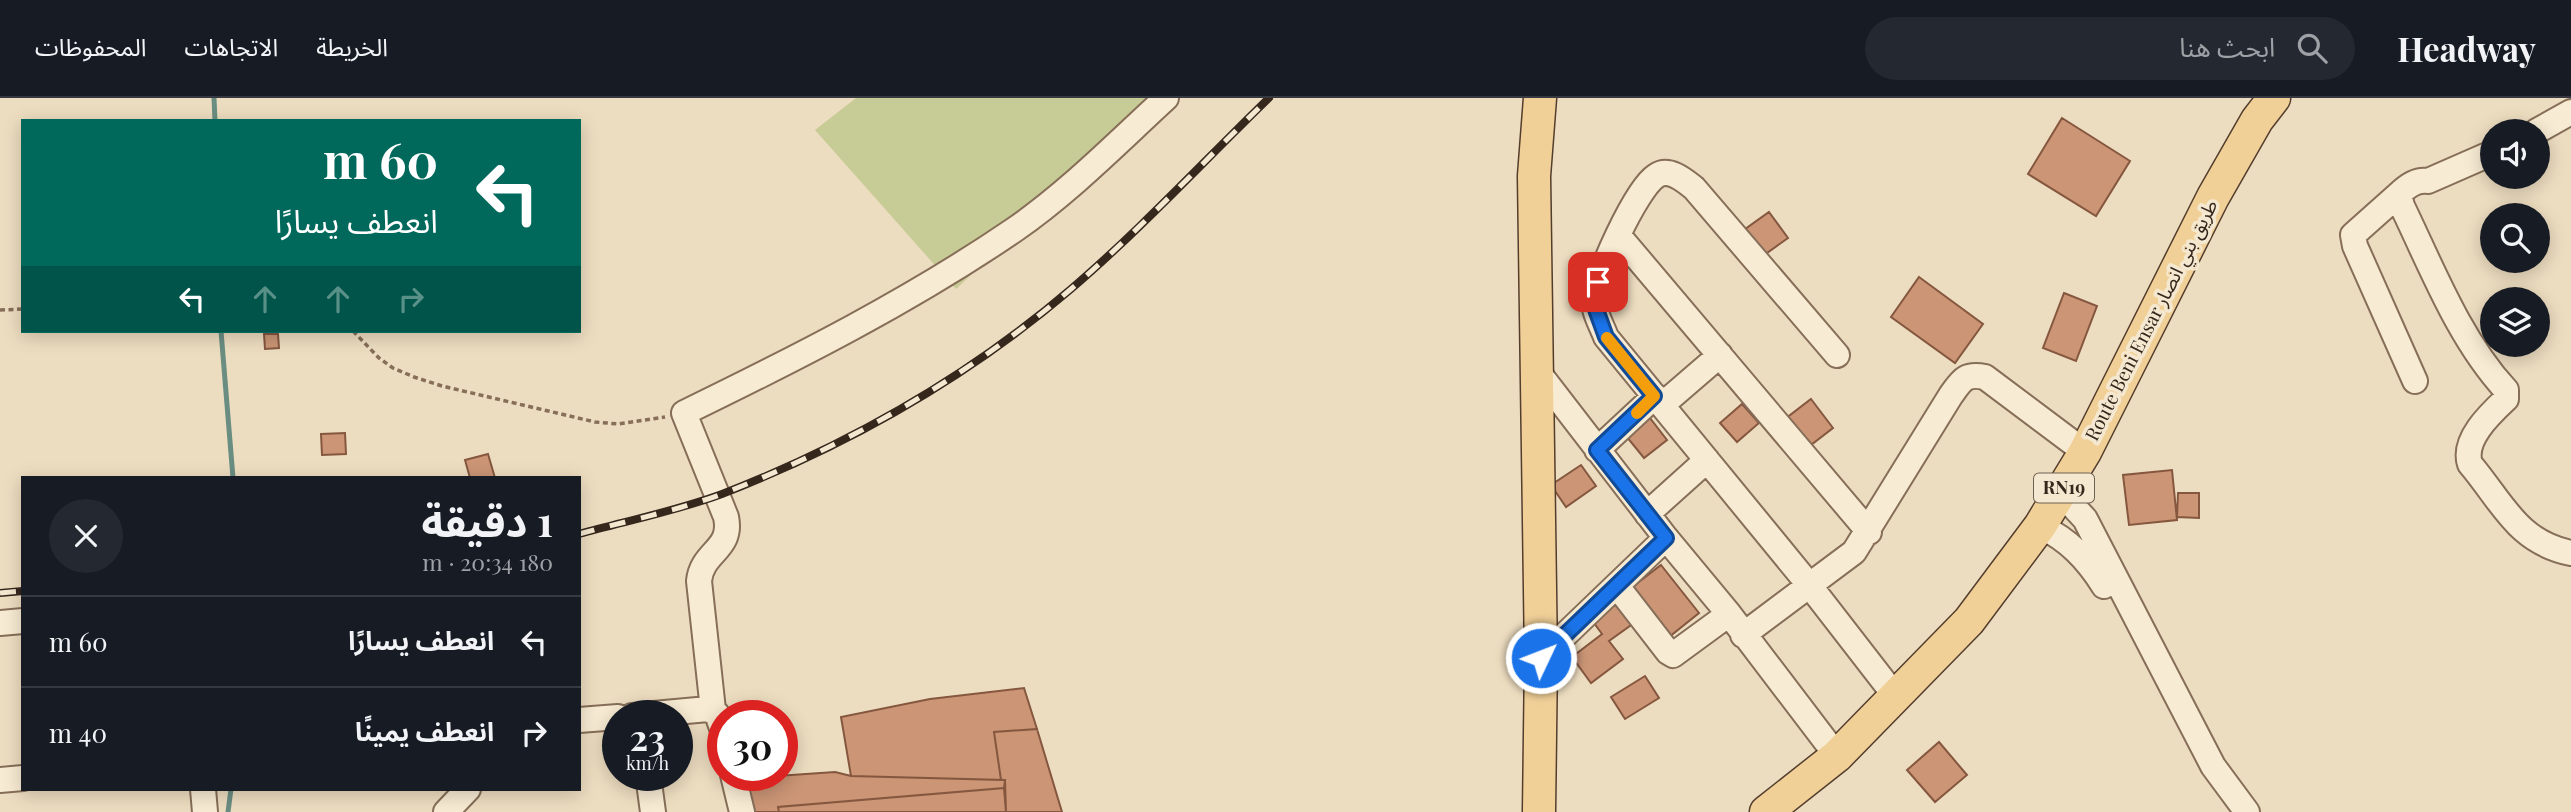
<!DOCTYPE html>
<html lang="ar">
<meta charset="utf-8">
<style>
:root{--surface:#171b24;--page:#242831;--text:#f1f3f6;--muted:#9ea1a6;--line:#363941}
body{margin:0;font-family:"Playfair Display","Noto Sans Arabic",serif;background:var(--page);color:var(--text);direction:rtl;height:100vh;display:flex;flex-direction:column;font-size:26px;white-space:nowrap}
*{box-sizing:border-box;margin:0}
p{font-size:23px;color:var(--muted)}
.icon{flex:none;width:38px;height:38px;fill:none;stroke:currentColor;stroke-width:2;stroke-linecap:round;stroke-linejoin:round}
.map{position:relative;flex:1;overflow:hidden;direction:ltr}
.drawer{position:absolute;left:21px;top:378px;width:560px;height:315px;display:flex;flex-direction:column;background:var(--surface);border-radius:0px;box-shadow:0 4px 18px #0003;direction:rtl}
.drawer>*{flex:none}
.guide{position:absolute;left:21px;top:21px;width:560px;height:214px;border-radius:0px;box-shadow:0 4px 18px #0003;direction:rtl;background:#00695c;color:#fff;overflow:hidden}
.tools{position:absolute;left:2480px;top:21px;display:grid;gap:14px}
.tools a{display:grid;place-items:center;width:70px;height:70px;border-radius:50%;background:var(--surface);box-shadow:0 4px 18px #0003;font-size:35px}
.speed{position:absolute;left:602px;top:602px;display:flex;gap:14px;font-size:35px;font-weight:700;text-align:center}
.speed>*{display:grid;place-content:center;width:91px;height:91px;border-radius:50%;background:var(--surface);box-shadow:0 4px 18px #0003;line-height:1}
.speed small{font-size:18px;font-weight:400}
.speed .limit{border:10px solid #d22;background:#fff;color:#111}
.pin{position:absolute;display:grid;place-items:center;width:60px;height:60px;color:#fff;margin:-30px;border-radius:14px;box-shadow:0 4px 10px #0006}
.me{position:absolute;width:77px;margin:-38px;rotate:47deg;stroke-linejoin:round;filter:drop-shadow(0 0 5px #0008)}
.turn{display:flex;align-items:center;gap:24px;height:147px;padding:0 28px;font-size:32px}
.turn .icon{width:91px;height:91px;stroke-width:2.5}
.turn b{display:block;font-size:49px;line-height:60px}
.lanes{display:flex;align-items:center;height:66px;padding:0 28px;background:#0003;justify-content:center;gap:35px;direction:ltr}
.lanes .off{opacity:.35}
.round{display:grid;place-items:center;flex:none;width:74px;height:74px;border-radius:37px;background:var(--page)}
.headline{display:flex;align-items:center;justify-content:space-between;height:119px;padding:0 28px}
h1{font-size:42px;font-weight:700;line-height:52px}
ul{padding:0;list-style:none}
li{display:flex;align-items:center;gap:21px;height:91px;padding:0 28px;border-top:2px solid var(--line)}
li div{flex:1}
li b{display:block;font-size:26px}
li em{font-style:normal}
header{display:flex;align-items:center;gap:42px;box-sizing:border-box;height:98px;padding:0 35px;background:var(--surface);border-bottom:2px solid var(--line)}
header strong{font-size:33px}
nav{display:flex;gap:38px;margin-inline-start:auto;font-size:24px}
.search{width:490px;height:63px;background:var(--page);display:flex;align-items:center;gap:18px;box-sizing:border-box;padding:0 24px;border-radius:38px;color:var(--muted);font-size:26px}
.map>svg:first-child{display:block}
.green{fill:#c7cb95}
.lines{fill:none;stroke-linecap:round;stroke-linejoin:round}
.stream{stroke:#6a8d82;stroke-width:5}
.building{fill:#cb9576;stroke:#85573f;stroke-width:2}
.minor-casing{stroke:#866e58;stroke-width:28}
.major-casing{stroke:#533d2d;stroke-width:35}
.path{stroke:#866e58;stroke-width:3.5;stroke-dasharray:5 3.5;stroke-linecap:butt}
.minor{stroke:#f8ebd3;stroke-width:24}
.major{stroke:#f1d098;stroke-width:32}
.rail-casing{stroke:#36271d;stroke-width:8}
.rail{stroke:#f5e8d0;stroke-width:5;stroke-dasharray:16;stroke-linecap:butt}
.route-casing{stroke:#114b97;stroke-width:18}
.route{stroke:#1a73e8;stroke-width:12}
.slow{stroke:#f59e0b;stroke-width:12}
.labels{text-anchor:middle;stroke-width:7;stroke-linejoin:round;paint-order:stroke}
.shield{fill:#f5e8d0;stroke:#6f6153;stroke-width:2}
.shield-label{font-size:18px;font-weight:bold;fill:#36271d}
.street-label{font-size:19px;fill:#36271d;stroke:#f5e8d0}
</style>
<header>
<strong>Headway</strong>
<div class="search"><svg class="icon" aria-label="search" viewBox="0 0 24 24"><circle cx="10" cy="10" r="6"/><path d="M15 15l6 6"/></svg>ابحث هنا</div>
<nav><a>الخريطة</a><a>الاتجاهات</a><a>المحفوظات</a></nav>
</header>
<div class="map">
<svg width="2571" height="714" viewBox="0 0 2571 714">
<rect width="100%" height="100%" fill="#edddc0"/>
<path class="green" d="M856 0H1152L1084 70 956 191 815 32Z"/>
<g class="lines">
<path class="stream" d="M214 0 215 23
M221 233 233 380
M228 714 231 691"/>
</g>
<path class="building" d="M2062 20 2130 63 2096 118 2028 76Z
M1769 114 1788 140 1760 160 1741 134Z
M1919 179 1983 226 1955 265 1891 219Z
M2064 195 2097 208 2076 263 2043 250Z
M264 236H278L279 250 265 251Z
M1811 301 1833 330 1807 350 1785 321Z
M1742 306 1759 325 1737 344 1720 325Z
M1650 320 1667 342 1644 360 1626 338Z
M345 335 346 356 322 357 321 336Z
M488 356 495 380H470L465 362Z
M1581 367 1596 388 1566 409 1551 387Z
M2172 372 2177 422 2129 427 2123 377Z
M2178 395H2199V420L2177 419Z
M1661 467 1699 515 1669 539 1631 490Z
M1616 502 1634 525 1609 543 1623 561 1591 585 1572 559 1602 536 1591 521Z
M1645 578 1659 600 1625 621 1611 599Z
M1024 590 1037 631 994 634 1001 682 851 678 841 619 930 601Z
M1037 631 1062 714H1006L1005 682H1001L994 634Z
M1939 644 1967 677 1935 704 1907 672Z
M835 674 851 678 1005 682 1004 690 778 709 779 714H744L735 681Z
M1004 690 1006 714H779L778 709Z"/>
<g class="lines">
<g class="minor-casing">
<path id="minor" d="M2537 33 2571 14
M2492 55 2428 83C2417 81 2407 88 2399 96L2402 108C2432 170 2459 241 2506 292V301C2490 316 2462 342 2470 366 2503 405 2517 444 2571 455
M2399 96 2353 137 2355 148 2415 283
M1618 137 1869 434
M1837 257 1694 90C1684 82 1669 69 1656 78 1636 91 1596 179 1594 203 1594 215 1602 228 1606 239L1810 488 1896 599
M1538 274 1666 440 1729 516 1837 658
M1662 307 1720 257
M1597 352 1655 298
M2058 399 2073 408 2085 421 2213 668 2247 714
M1647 416 1707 362
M2040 428C2069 442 2087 461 2104 488
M1617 488 1668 554 1673 557 1729 516
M0 525 23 523
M1743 537 1854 454 1951 297C1962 282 1965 275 1985 279L2085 354
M1541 560 1666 440
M713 612 699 483C702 453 733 452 726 419L684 315C797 260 910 203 1014 132 1069 94 1117 45 1166 0
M632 618 708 611 717 616 723 633
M579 622 618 619
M648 677 653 714
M733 677 742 714
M0 682 23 680
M203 691 205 714
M446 714 468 691"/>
</g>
<g class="major-casing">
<path id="major" d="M1539 714 1541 560 1534 78 1540 0
M1766 714 1837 658 1969 523 2040 428 2085 354 2213 99 2257 22 2274 0"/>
</g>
<path class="path" d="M0 212 23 211
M353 233 379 260 393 270 414 279 442 288 595 324 618 326 665 319"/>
<use href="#minor" class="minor"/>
<use href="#major" class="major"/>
<g class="rail-casing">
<path id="rail" d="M579 436C626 423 676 413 722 396 848 347 968 279 1071 191 1140 132 1204 63 1269 0
M0 495 23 493"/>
</g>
<use href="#rail" class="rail"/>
</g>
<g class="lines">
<g class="route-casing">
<path id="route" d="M1541 560 1666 440 1597 352 1654 298 1606 239 1594 206 1598 184"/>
</g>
<use href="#route" class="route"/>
<path class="slow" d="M1607 240 1654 298 1637 315"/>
</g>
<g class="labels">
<rect class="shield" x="2034" y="375.5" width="60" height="29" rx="5"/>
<g class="shield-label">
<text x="2064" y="396">RN19</text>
</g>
<g class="street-label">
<text transform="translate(2151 222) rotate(-63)" y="7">Route Beni Ensar طريق بني انصار</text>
</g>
</g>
</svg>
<div class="tools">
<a><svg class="icon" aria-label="sound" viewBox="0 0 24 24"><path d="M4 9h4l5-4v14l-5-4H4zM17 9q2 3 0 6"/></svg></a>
<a><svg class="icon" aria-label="search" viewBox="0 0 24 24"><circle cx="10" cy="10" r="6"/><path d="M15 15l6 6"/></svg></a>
<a><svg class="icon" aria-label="layers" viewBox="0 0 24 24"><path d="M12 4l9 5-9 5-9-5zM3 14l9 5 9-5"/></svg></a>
</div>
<div class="speed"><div>23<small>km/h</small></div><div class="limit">30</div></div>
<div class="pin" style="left:1598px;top:184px;background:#d93025"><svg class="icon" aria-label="arrive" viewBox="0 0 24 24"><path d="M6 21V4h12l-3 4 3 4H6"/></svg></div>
<svg class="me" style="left:1541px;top:560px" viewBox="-20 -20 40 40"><circle r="17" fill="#1a73e8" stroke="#fff" stroke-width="3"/><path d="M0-11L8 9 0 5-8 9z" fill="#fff"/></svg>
<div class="guide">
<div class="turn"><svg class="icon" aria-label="left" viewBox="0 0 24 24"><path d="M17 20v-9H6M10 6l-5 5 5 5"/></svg><div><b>60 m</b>انعطف يسارًا</div></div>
<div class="lanes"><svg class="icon" aria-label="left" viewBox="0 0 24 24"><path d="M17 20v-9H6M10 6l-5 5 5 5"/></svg><svg class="icon off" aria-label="ahead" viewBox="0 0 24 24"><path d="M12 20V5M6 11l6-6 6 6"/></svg><svg class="icon off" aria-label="ahead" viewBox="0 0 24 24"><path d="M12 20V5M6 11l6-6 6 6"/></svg><svg class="icon off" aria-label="right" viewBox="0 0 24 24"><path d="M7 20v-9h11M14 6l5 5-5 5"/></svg></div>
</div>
<section class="drawer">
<div class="headline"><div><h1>1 دقيقة</h1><p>180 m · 20:34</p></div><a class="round"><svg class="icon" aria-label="close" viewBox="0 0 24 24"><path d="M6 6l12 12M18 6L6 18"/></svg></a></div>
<ul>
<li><svg class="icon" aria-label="left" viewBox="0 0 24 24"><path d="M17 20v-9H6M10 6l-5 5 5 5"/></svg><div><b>انعطف يسارًا</b></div><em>60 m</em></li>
<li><svg class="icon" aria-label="right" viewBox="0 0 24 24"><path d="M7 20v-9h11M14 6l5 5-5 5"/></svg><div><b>انعطف يمينًا</b></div><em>40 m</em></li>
</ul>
</section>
</div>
